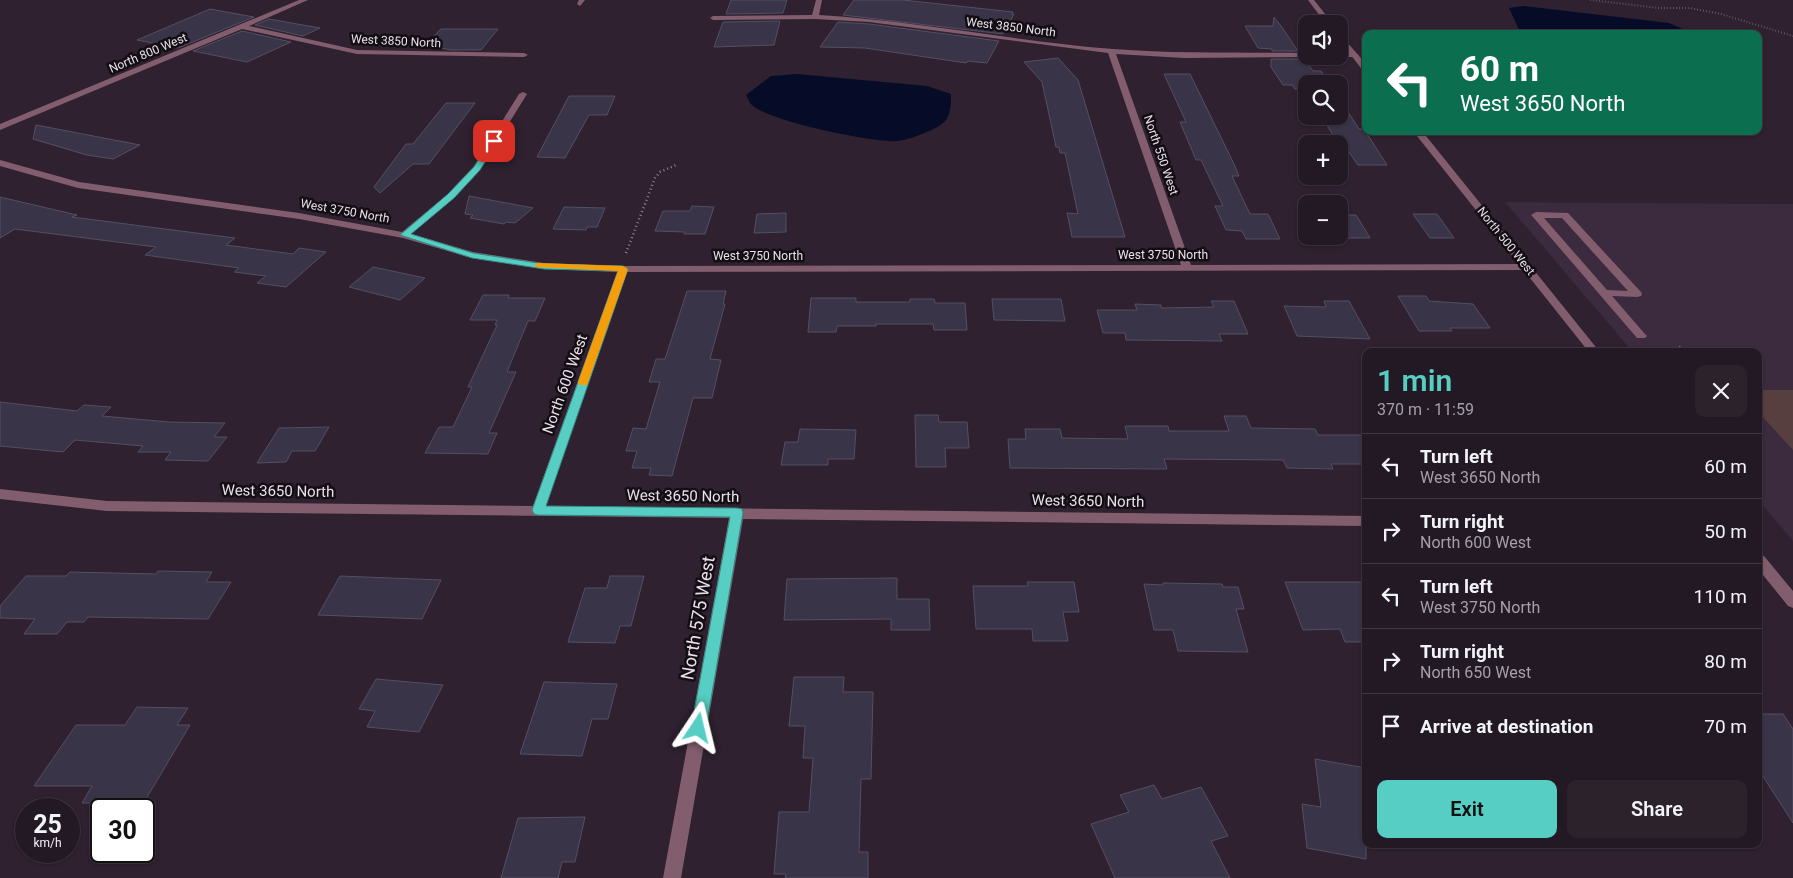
<!DOCTYPE html>
<meta charset="utf-8">
<style>
:root{--surface:#231924;--page:#2b222c;--text:#f1f3f6;--muted:#a3a0a6;--line:#403841;--accent:#56cec3}
body{margin:0;font-family:Roboto,sans-serif;background:var(--page);color:var(--text);height:100vh;display:flex;flex-direction:column;font-size:19px;white-space:nowrap}
*{box-sizing:border-box;margin:0}
p{font-size:16px;color:var(--muted)}
.icon{flex:none;width:28px;height:28px;fill:none;stroke:currentColor;stroke-width:2;stroke-linecap:round;stroke-linejoin:round}
.map{position:relative;flex:1;overflow:hidden}
.drawer{position:absolute;left:1362px;top:348px;width:400px;height:500px;display:flex;flex-direction:column;background:var(--surface);border-radius:10px;box-shadow:0 1px 4px #0004,0 0 0 1px var(--line)}
.drawer>*{flex:none}
.top-card{position:absolute;left:1362px;top:30px;width:400px;height:105px;border-radius:10px;box-shadow:0 1px 4px #0004,0 0 0 1px var(--line);background:#0b6e4f;color:#fff;overflow:hidden}
.tools{position:absolute;left:1298px;top:15px;display:grid;gap:10px}
.tools a{display:grid;place-items:center;width:50px;height:50px;border-radius:10px;background:var(--surface);box-shadow:0 1px 4px #0004,0 0 0 1px var(--line);font-size:25px}
.speed{position:absolute;left:15px;top:798px;display:flex;gap:10px;font-size:25px;font-weight:700;text-align:center}
.speed>*{display:grid;place-content:center;width:65px;height:65px;border-radius:50%;background:var(--surface);box-shadow:0 1px 4px #0004,0 0 0 1px var(--line);line-height:1}
.speed small{font-size:12px;font-weight:400}
.speed .limit{border:2px solid #111;border-radius:8px;background:#fff;color:#111}
.pin{position:absolute;display:grid;place-items:center;width:42px;height:42px;color:#fff;margin:-21px;border-radius:10px;box-shadow:0 2px 8px #0006}
.me{position:absolute;width:55px;margin:-28px;rotate:10deg;stroke-linejoin:round;filter:drop-shadow(0 0 4px #0008)}
.turn{display:flex;align-items:center;gap:18px;height:105px;padding:0 15px;font-size:22px}
.turn .icon{width:65px;height:65px;stroke-width:2.5}
.turn b{display:block;font-size:35px;line-height:42px}
.round{display:grid;place-items:center;flex:none;width:52px;height:52px;border-radius:10px;background:var(--page)}
.headline{display:flex;align-items:center;justify-content:space-between;height:85px;padding:0 15px}
h1{font-size:30px;font-weight:600;line-height:38px;color:var(--accent)}
.button{display:flex;gap:10px;margin-top:auto;padding:10px 15px}
.button a{flex:1;height:58px;border-radius:10px;background:var(--accent);color:#111;font-size:20px;font-weight:600;line-height:58px;text-align:center}
.button a+a{background:var(--page);color:var(--text)}
ul{padding:0;list-style:none}
li{display:flex;align-items:center;gap:15px;height:65px;padding:0 15px;border-top:1px solid var(--line)}
li div{flex:1}
li b{display:block;font-size:19px}
li em{font-style:normal}
.map>svg:first-child{display:block}
.built{fill:#3c2a3e}
.green{fill:#583f3f}
.water{fill:#060c28}
.building{fill:#393447;stroke:#544f63}
.lines{fill:none;stroke-linecap:round;stroke-linejoin:round}
.path-far2{stroke:#908490;stroke-width:2;stroke-dasharray:0.5 2.5;stroke-linecap:butt}
.path-far1{stroke:#908490;stroke-width:2.5;stroke-dasharray:1 3;stroke-linecap:butt}
.path{stroke:#908490;stroke-width:3;stroke-dasharray:1 4;stroke-linecap:butt}
.service{fill:#825d6d;fill-rule:evenodd}
.minor{fill:#825d6d;fill-rule:evenodd}
.tertiary{fill:#825d6d;fill-rule:evenodd}
.route{fill:#56cec3;stroke:#38867f}
.slow{fill:#f59e0b}
.labels{text-anchor:middle;stroke-width:5;stroke-linejoin:round;paint-order:stroke}
.far-street-label{font-size:12px;fill:#e9e0e9;stroke:#130d14}
.street-label{font-size:15px;fill:#e9e0e9;stroke:#130d14}
.near-street-label{font-size:18px;fill:#e9e0e9;stroke:#130d14}
</style>
<div class="map">
<svg width="1793" height="878" viewBox="0 0 1793 878">
<rect width="100%" height="100%" fill="#2f2130"/>
<path class="built" d="M1505 202 1793 204V541L1759 501V351H1632Z"/>
<path class="green" d="M1759 390H1793V450L1759 413Z"/>
<path class="water" d="M1523 6 1669 23 1685 30 1686 34H1521L1509 8Z
M797 74 927 86 951 94C951 104 951 112 946 120 941 128 907 141 897 141 873 143 768 121 752 105 749 103 748 98 746 95L771 76Z"/>
<path class="building" d="M731 0H787L783 13 726 14Z
M854 0H903L1013 12 1012 14H1014L1003 34 843 15Z
M210 9 254 17 178 48 137 40Z
M1274 17 1281 26 1298 51H1272V49L1258 48 1245 26H1273Z
M269 19 320 28 303 36 255 25Z
M780 21 774 45 714 47 723 22Z
M838 22 869 24 999 41 987 63 968 61 966 63 865 48 820 47Z
M441 29H498L481 50H451L425 45Z
M242 31 291 42 247 62 193 51Z
M1058 58 1078 80 1125 237H1072L1067 213 1078 214 1065 153H1060L1059 147H1056L1042 82 1024 62Z
M1271 59H1304L1313 71H1321L1329 84H1306V92L1304 89H1295L1292 85H1283L1271 67Z
M1164 74H1190L1234 164 1239 176H1232L1250 214H1268L1280 239H1246L1242 231 1226 230 1215 206H1223L1201 160H1196L1180 122H1186Z
M569 96H615L607 115H589L565 158 537 157Z
M1339 98 1359 129H1364L1387 165H1358L1339 138H1335L1321 116H1339Z
M446 103H475L429 164H413L380 193 374 187 406 144H413Z
M36 125 140 145 113 159 87 155 33 139Z
M469 196 512 204 533 208 515 223 506 222 504 224 470 218 473 215 465 214Z
M0 197 77 215 72 217 235 238 226 245 293 254 299 248 326 252 286 287 257 283 266 276 234 272 239 268 145 255 156 247 15 229 0 238Z
M692 206 714 207 705 234H684L685 232 655 231 663 211H690Z
M564 207 605 208 597 227H587L586 230 553 229Z
M786 213V232L754 233 757 214Z
M1413 214H1437L1454 238H1430Z
M1339 215H1356L1370 238H1344L1339 228Z
M373 267 425 278 400 300 349 287Z
M687 291H726L723 304H725L710 359 721 360 712 398H693L672 476 649 475 651 468H632L637 451H626L633 428 646 429 660 382H649L656 359H665Z
M483 295H509L508 298H545L535 321H528L507 372H516L489 433H497L488 454 425 453 439 427H453L472 387H468L497 325H495L497 320H470Z
M1398 296H1426L1429 301 1473 304 1490 328H1450L1452 331H1419Z
M811 298H856V302H910V299H934L935 303H965L967 330H934L933 324H876V326H837L836 332H808Z
M992 299H1061L1065 321 994 320Z
M1211 301H1234L1248 334H1219L1222 341 1126 340 1125 333H1103L1097 310H1137L1135 304 1161 305V308L1214 307Z
M1324 301H1349L1370 339 1297 336 1284 306 1326 307Z
M0 402 77 411 84 405 111 407 102 416 169 422 225 423 214 437H227L208 461 165 460 171 452H138L143 446 75 440 63 452 0 446Z
M915 415H938L939 422H967L969 448H945L946 467H916Z
M1224 416H1246L1251 428 1315 429 1318 435H1366V464H1331L1333 469 1287 468 1283 460 1164 459 1167 469 1010 468 1008 439H1026L1025 429H1060L1062 438 1128 439 1125 426H1168L1169 431H1229Z
M329 427 315 451H292L286 462 257 463 279 428Z
M800 429 856 430 854 459H828V465H781L785 442H798Z
M158 571 212 572 206 582H231L208 619 88 617 84 622H67L57 634H24L35 619 0 618V606L26 576H66L70 572 156 574Z
M340 576 441 580 422 619 318 615Z
M610 576H644L631 626H620L615 643 568 642 585 588H607Z
M897 578V599H929L930 630H891V619L784 620 787 579Z
M1027 582H1074L1079 612H1063L1068 641H1033L1032 629H976L973 586H1028Z
M1285 582H1366V642H1345L1340 629 1303 630Z
M1163 583 1222 584 1223 587H1238L1244 609H1236L1248 652 1178 651 1173 630H1154L1144 584 1163 585Z
M794 677H844L843 692H873L871 779H861L859 852H868V878H785L786 874H774L779 812H809L813 758H803L805 726H789Z
M376 679 443 685 419 732 367 727 375 711 359 709Z
M544 682 617 684 608 719H592L582 756 520 754Z
M137 707 188 708 177 725H190L143 804 82 803 92 786H34L76 725H125Z
M1759 714H1783L1793 729V823L1759 770Z
M1315 759 1366 768V859L1307 848 1302 804 1321 807Z
M1154 785 1162 799 1201 787 1228 836 1211 841 1230 878H1115L1091 824 1129 812 1120 795Z
M585 817 575 862H562L558 878H501L518 818Z"/>
<g class="lines">
<path class="path-far2" d="M1590 0 1659 8H1690L1721 14 1793 36"/>
<path class="path-far1" d="M626 253 655 178 660 172 676 165"/>
<path class="path" d="M1679 347 1687 351"/>
<path class="service" d="M1536 212 1568 213 1641 292 1642 294 1641 296 1637 297 1612 296 1645 334 1647 336 1645 338H1637L1533 217 1531 215ZM1544 218H1562L1628 291 1607 290Z"/>
<path class="minor" d="M299 0H308L249 26 357 50 524 53 528 55 524 57 357 54 242 29 0 130V124Z
M579 0H585L580 6 577 4Z
M816 0H822L819 15C918 21 1014 41 1113 49 1177 54 1242 52 1306 53V56L1309 57 1184 58 1116 54 1191 265 1527 264 1532 267 1527 270 627 272 546 506 1366 516V526L743 519 681 878H663L729 518 107 511 0 499V489L107 501 533 506 617 272 544 269 472 258 403 238 299 219 78 188 0 166V160L79 182 299 213 402 232 448 194 474 166 519 94 523 92 527 94 480 170 454 198 411 234 473 252 544 263 623 266 1181 265 1108 53 869 22 815 19 713 20 710 18 713 16 812 15Z
M1339 53H1355L1359 55 1355 57H1336L1339 56Z"/>
<path class="tertiary" d="M1308 0H1314L1333 24H1326Z
M1339 33 1366 64V71H1363L1339 39Z
M1413 131H1422L1599 351H1588Z
M1759 555 1764 556 1793 591V608L1788 606 1759 570Z"/>
</g>
<path class="route" d="M491 139 498 141 480 170 454 198 411 234 473 253 544 264 623 266 628 269 546 506 737 508 742 509 743 513 706 728 704 733 698 735 693 733 691 728 730 517 538 515 534 514 532 510 618 271 544 269 472 258 400 235 448 194 474 167Z"/>
<path class="slow" d="M538 263 623 266 628 269 587 385H579L578 382 618 271 535 267V264Z"/>
<g class="labels">
<g class="far-street-label">
<text transform="translate(1011 27) rotate(7)" y="4">West 3850 North</text>
<text transform="translate(396 41) rotate(3)" y="4">West 3850 North</text>
<text transform="translate(148 53) rotate(-23)" y="4">North 800 West</text>
<text transform="translate(1161 155) rotate(71)" y="4">North 550 West</text>
<text transform="translate(345 211) rotate(10)" y="4">West 3750 North</text>
<text transform="translate(1506 241) rotate(51)" y="4">North 500 West</text>
<text x="1163" y="259">West 3750 North</text>
<text x="758" y="260">West 3750 North</text>
</g>
<g class="street-label">
<text transform="translate(565 384) rotate(-70)" y="5">North 600 West</text>
<text transform="translate(278 491) rotate(1)" y="5">West 3650 North</text>
<text transform="translate(683 496) rotate(1)" y="5">West 3650 North</text>
<text transform="translate(1088 501) rotate(1)" y="5">West 3650 North</text>
</g>
<g class="near-street-label">
<text transform="translate(698 618) rotate(-80)" y="6">North 575 West</text>
</g>
</g>
</svg>
<div class="tools">
<a><svg class="icon" aria-label="sound" viewBox="0 0 24 24"><path d="M4 9h4l5-4v14l-5-4H4zM17 9q2 3 0 6"/></svg></a>
<a><svg class="icon" aria-label="search" viewBox="0 0 24 24"><circle cx="10" cy="10" r="6"/><path d="M15 15l6 6"/></svg></a>
<a>+</a>
<a>−</a>
</div>
<div class="speed"><div>25<small>km/h</small></div><div class="limit">30</div></div>
<div class="pin" style="left:494px;top:141px;background:#d93025"><svg class="icon" aria-label="arrive" viewBox="0 0 24 24"><path d="M6 21V4h12l-3 4 3 4H6"/></svg></div>
<svg class="me" style="left:698px;top:728px" viewBox="-20 -20 40 40"><path d="M0-17L14 15 0 8-14 15z" fill="#56cec3" stroke="#fff" stroke-width="4"/></svg>
<div class="top-card">
<div class="turn"><svg class="icon" aria-label="left" viewBox="0 0 24 24"><path d="M17 20v-9H6M10 6l-5 5 5 5"/></svg><div><b>60 m</b>West 3650 North</div></div>
</div>
<section class="drawer">
<div class="headline"><div><h1>1 min</h1><p>370 m · 11:59</p></div><a class="round"><svg class="icon" aria-label="close" viewBox="0 0 24 24"><path d="M6 6l12 12M18 6L6 18"/></svg></a></div>
<ul>
<li><svg class="icon" aria-label="left" viewBox="0 0 24 24"><path d="M17 20v-9H6M10 6l-5 5 5 5"/></svg><div><b>Turn left</b><p>West 3650 North</p></div><em>60 m</em></li>
<li><svg class="icon" aria-label="right" viewBox="0 0 24 24"><path d="M7 20v-9h11M14 6l5 5-5 5"/></svg><div><b>Turn right</b><p>North 600 West</p></div><em>50 m</em></li>
<li><svg class="icon" aria-label="left" viewBox="0 0 24 24"><path d="M17 20v-9H6M10 6l-5 5 5 5"/></svg><div><b>Turn left</b><p>West 3750 North</p></div><em>110 m</em></li>
<li><svg class="icon" aria-label="right" viewBox="0 0 24 24"><path d="M7 20v-9h11M14 6l5 5-5 5"/></svg><div><b>Turn right</b><p>North 650 West</p></div><em>80 m</em></li>
<li><svg class="icon" aria-label="arrive" viewBox="0 0 24 24"><path d="M6 21V4h12l-3 4 3 4H6"/></svg><div><b>Arrive at destination</b></div><em>70 m</em></li>
</ul>
<div class="button"><a>Exit</a><a>Share</a></div>
</section>
</div>
